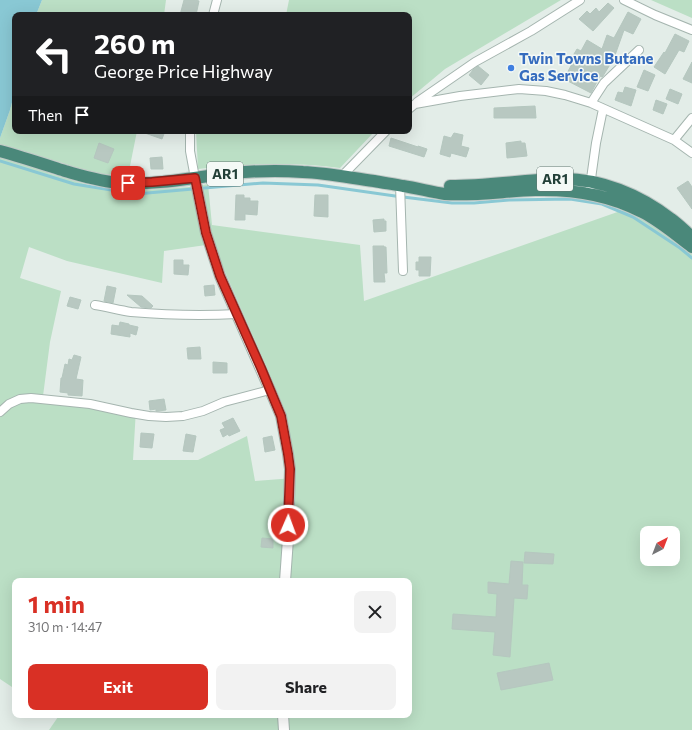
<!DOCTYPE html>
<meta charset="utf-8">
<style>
:root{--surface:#fff;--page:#f2f2f2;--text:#202124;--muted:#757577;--accent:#d93025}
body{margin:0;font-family:Commissioner,sans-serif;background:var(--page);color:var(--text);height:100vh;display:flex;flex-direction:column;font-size:15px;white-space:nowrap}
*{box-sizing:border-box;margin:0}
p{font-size:13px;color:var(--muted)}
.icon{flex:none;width:22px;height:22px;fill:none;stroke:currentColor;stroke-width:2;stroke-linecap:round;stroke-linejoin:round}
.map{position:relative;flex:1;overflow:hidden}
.panel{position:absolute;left:12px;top:578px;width:400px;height:140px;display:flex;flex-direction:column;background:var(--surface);border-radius:8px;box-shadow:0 4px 16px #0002}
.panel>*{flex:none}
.top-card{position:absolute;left:12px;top:12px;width:400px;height:122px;border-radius:8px;box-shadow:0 4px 16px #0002;background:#202124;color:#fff;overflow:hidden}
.needle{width:26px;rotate:42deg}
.controls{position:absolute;left:640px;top:526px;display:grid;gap:8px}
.controls a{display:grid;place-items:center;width:40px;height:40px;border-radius:8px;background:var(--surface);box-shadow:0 4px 16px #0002;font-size:20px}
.pin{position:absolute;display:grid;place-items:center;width:34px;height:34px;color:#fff;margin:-17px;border-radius:8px;box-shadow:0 2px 6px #0006}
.me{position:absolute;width:44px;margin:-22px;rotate:2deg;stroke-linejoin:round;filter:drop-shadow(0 0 3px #0008)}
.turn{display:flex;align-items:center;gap:14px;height:84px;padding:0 16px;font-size:18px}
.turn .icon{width:52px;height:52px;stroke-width:2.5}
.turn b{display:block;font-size:28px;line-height:34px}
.then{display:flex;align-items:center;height:38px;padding:0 16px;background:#0003;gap:8px;font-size:15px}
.round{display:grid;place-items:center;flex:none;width:42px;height:42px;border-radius:8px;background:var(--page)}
.head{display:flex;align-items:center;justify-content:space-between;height:68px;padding:0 16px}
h1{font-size:24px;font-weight:700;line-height:30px;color:var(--accent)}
.cta{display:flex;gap:8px;margin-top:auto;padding:8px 16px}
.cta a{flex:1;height:46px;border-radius:8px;background:var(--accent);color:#fff;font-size:16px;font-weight:700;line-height:46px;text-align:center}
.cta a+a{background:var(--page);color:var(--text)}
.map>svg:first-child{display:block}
.green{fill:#bbdfc5;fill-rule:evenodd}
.water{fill:#89c8d4}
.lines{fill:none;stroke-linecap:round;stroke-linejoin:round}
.stream{stroke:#89c8d4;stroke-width:3}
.building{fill:#b8c8c1;stroke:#b5c7bf}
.minor-casing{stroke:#a5b5af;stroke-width:10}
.tertiary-casing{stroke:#a5b5af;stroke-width:12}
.trunk-casing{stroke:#c1c9c7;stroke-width:14}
.minor{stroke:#fff;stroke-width:8}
.tertiary{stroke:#fff;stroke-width:10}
.trunk{stroke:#4a887a;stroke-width:12}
.route-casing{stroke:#8d1f18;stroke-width:10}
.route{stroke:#d93025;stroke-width:7}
.shop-dot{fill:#3f7fe0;stroke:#f4f9f6;stroke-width:1.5}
.labels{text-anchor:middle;stroke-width:3;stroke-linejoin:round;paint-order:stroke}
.shield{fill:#f4f9f6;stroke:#617770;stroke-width:1}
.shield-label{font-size:14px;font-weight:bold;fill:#223f37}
.shop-label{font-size:15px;font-weight:bold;fill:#366cbe;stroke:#f4f9f6;text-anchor:start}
</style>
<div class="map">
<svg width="692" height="730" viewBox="0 0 692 730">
<rect width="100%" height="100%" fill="#e3ede8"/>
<path class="green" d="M42 0H166L164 15H36Z
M289 0H561L445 69 409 99V15H286Z
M651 0H692V18Z
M15 91V131H137L128 176 102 174 90 172 53 160 48 173 95 187 131 191 189 187 208 184 212 225 360 245 364 301 626 209 643 218 692 253V730H49L58 717 55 715H409V581H15V689L0 679V138L10 110ZM213 244 285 410 294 478 255 481 247 436 198 460H133L136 409 43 396 50 342 61 291 20 278 29 247 67 261 162 283 164 251ZM647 533H673V559H647Z
M196 131H375L340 168C293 161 246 164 198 169Z"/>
<path class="water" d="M0 0H42L36 15H15V91L10 110 0 138Z"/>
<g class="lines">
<path class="stream" d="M0 161 74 184 136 194 263 183 318 185 395 196 452 203H474L509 200 570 199 602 204 633 217 680 248 692 258"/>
</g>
<path class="building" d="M184 0H195L199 1 196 15H180Z
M608 3 614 8 593 31 579 19 587 11 590 14 596 8 599 12Z
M628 12 641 19 633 34 624 30 614 58 603 76 602 77 600 76 591 93 564 79 574 60 571 59 577 49 581 51 587 40 602 49 607 35 614 38Z
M675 34 689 41 684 52 679 50 665 74 654 67 664 52 665 53Z
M692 62V83L683 79Z
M478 66 489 75 481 85 469 75 473 70Z
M644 70 655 75 648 91 637 87Z
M625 87 636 90 631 106 615 100 618 92 623 93Z
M670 89 682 94 678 104 666 99Z
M656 100 667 104 663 114 653 110Z
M535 106 536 118H494V108Z
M142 131H165L162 139 142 132Z
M454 133 463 135 461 146 469 148 466 157 451 153 450 157 440 154 444 136 451 138Z
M391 138 418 147V146L427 149 424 157 389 146Z
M521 141V143H525L527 156 507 158 506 143Z
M99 143 114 149 108 163 94 158Z
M162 157 163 169H151L150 158Z
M688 181 692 187V209L677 188Z
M236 195H244V198H250V201H258L257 215 245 214V220H235Z
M315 195H328V217L314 216Z
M384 219V221H386V231L374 232 373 220Z
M373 246H384V247H386L387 273H384L385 282H374Z
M419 257H431L430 276H419V270H416V262H419Z
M174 260H183V265H189L188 275 174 274Z
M214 285 215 295 205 296 204 286Z
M107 286 116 288 113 303 104 301Z
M127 295 142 296 153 306 151 308 141 307Z
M70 297 81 300 78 309 67 306Z
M120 322 129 324V325L138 327 136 335 130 333V337L111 334 112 325 119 326Z
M200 347 201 359H188L187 348Z
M74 355 81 357 76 379 83 380 82 396 68 395V393L60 392 61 378H62L65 364 68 365 69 359 72 360Z
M213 362 227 363V373H213Z
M164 399 166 410 158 411H156V409L150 410 149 401Z
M233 418 240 431 229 436 228 434 223 437 220 430 225 428 222 423Z
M141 433 154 434 152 448 140 447Z
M186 434 196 436 193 452 183 451Z
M272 436 275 450 265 452 263 438Z
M262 538 273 539V548L261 547Z
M525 552 554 554 553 564 524 563Z
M511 561 523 562 522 585H528L527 599 514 598 510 657 493 655 495 632 452 629 453 614 496 617 497 594 488 593V582L509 584Z
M549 663 553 680 501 690 497 673Z"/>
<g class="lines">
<g class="minor-casing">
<path id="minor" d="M624 0 655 15 692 30
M213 15 217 0
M417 102 475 62 531 31 580 0
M591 103 604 83 639 50
M409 109 415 104 460 96 519 89 546 91 565 95 591 103 674 140 692 153
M190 131V151L195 178
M674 140 692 118
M342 176 386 131
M400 185 403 271
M589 193 596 143 603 109
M95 305C107 307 119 310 131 312 166 315 202 316 237 314
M0 412 9 404 20 399 31 398 90 404 131 413 149 416 166 417 183 416 203 411 224 402 270 390"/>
</g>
<g class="tertiary-casing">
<path id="tertiary" d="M195 178 206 233 220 276 270 390 281 416 288 454 290 469 288 539 285 581
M283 715 284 730"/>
</g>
<g class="trunk-casing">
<path id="trunk" d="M0 151C22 157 43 164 65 171 83 176 102 182 121 183 156 185 190 178 225 174 250 171 278 170 303 172 327 173 351 178 374 181 384 183 394 184 403 186 417 188 431 192 445 194 475 196 505 191 535 190 573 189 608 194 642 212 660 221 676 235 692 247
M450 186C487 186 523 180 560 179 600 178 640 195 671 219 678 224 685 231 692 237"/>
</g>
<use href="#minor" class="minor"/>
<use href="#tertiary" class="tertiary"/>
<use href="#trunk" class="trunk"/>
</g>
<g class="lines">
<g class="route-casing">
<path id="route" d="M128 183 152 182 195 178 206 233 220 276 261 368 281 416 288 454 290 469 288 525"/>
</g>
<use href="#route" class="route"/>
</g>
<circle class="shop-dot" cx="511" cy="68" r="4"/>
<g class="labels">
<g class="shield">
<rect x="207" y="162" width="36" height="24" rx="3"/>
<rect x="537" y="167" width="36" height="24" rx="3"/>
</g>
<g class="shield-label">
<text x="225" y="179">AR1</text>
<text x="555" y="184">AR1</text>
</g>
<g class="shop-label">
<text x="519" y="64">Twin Towns Butane<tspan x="519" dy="17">Gas Service</tspan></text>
</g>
</g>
</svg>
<div class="controls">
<a><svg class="needle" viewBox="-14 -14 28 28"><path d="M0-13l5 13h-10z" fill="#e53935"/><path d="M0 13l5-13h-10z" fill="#757577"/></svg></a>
</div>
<div class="pin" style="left:128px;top:183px;background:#d93025"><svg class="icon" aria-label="arrive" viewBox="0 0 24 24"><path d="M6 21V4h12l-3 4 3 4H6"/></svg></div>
<svg class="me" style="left:288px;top:525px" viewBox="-20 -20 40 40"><circle r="17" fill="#d93025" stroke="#fff" stroke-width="3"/><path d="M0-11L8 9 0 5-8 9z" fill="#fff"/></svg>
<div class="top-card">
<div class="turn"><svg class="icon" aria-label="left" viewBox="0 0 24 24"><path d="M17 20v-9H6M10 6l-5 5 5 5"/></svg><div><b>260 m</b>George Price Highway</div></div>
<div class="then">Then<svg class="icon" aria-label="arrive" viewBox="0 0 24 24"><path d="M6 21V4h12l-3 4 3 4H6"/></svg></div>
</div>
<section class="panel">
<div class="head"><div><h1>1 min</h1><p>310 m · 14:47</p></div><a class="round"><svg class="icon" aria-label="close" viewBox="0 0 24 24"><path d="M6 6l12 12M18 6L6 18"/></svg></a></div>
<div class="cta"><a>Exit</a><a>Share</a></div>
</section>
</div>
